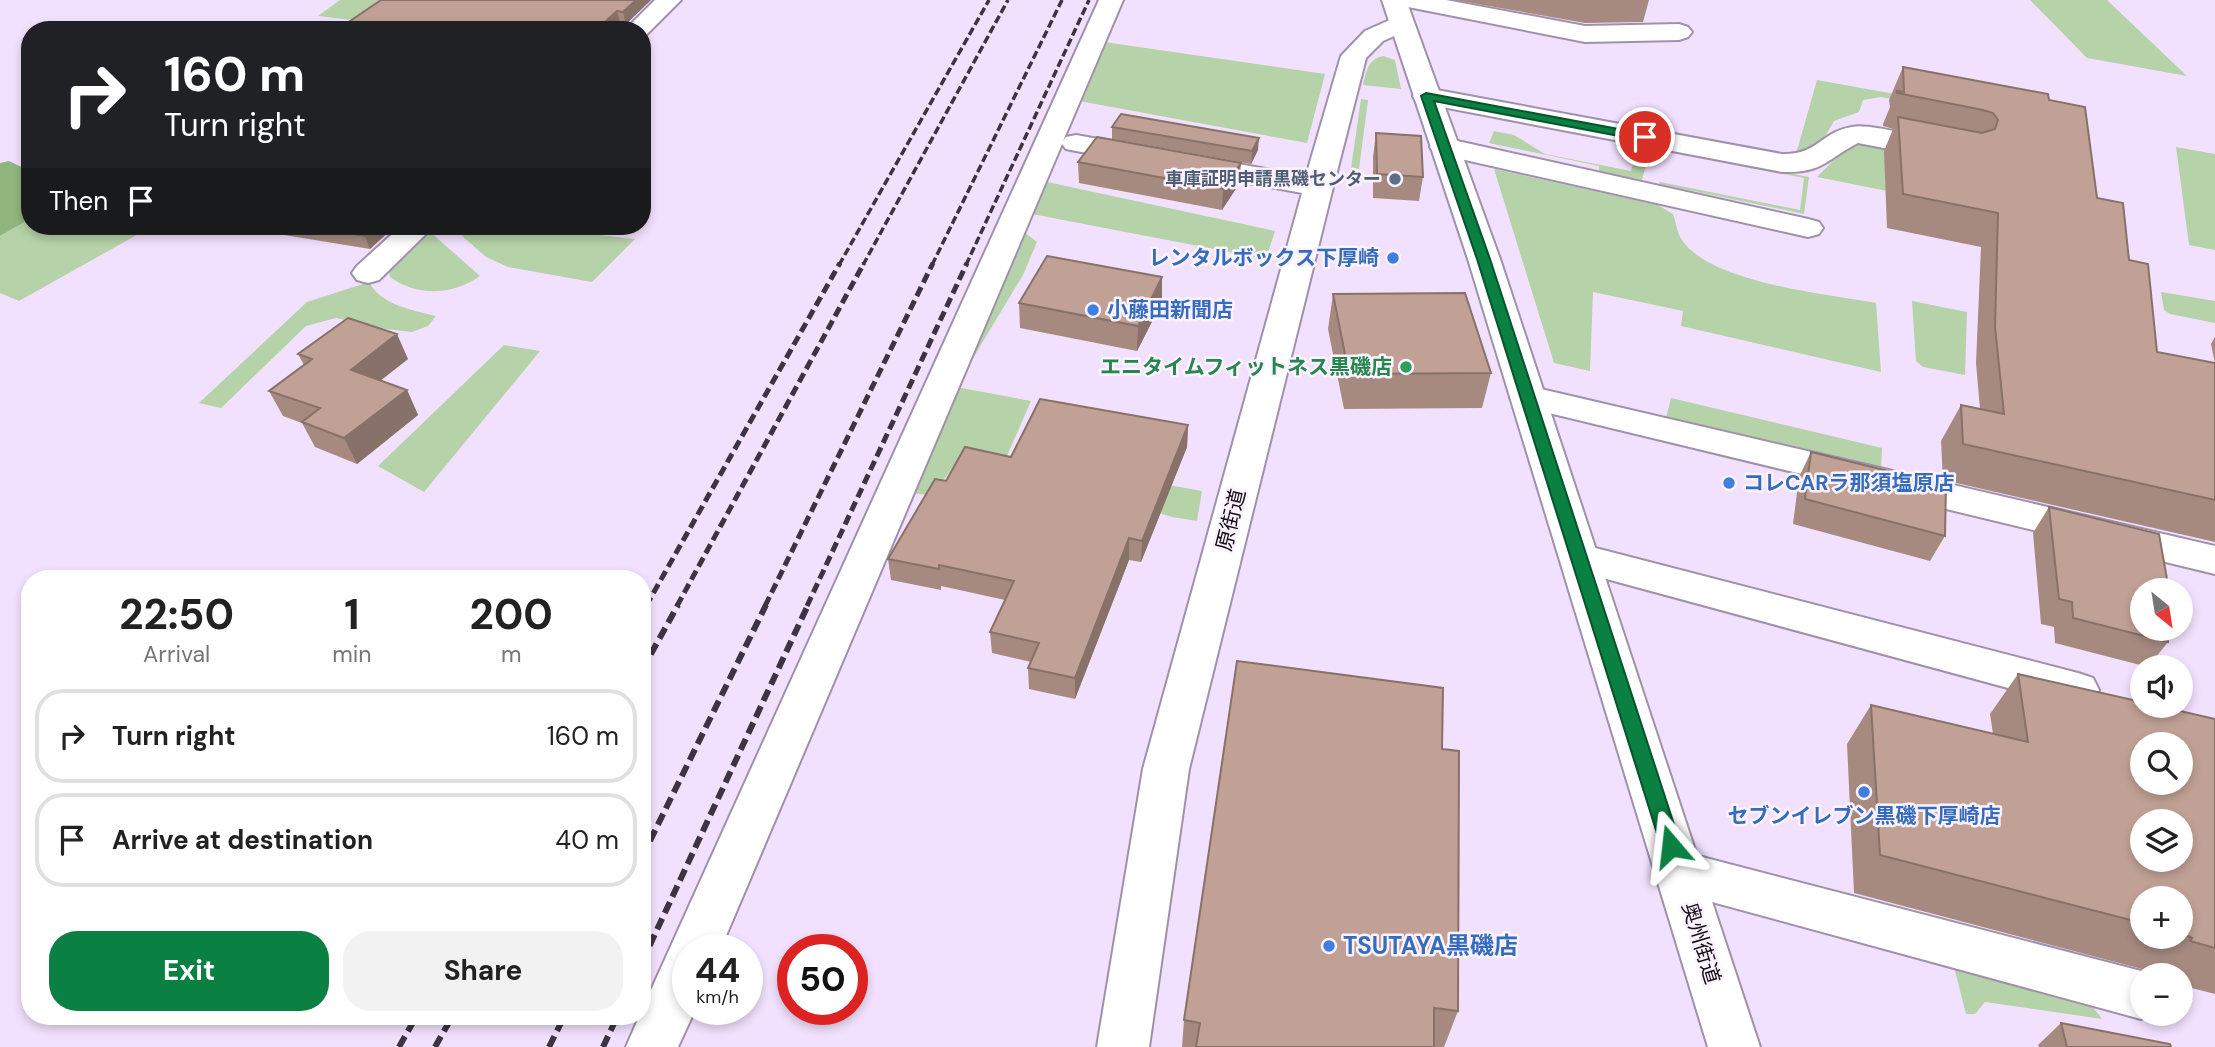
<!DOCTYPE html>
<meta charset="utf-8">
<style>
:root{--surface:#fff;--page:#f2f2f2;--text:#222;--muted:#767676;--line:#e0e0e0;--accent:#0b8043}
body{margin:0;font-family:"DM Sans","Noto Sans JP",sans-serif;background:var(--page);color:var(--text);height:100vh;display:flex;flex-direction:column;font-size:26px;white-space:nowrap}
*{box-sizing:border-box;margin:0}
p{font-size:23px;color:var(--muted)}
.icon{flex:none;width:38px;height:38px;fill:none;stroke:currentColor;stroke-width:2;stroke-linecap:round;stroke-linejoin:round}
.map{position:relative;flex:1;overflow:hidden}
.panel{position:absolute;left:21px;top:570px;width:630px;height:455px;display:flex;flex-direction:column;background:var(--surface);border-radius:28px;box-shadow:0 4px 10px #0003}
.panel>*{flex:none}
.top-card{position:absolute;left:21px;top:21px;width:630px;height:214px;border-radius:28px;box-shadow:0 4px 10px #0003;background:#202124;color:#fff;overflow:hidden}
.needle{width:46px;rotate:150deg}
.fabs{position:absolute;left:2130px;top:578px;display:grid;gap:14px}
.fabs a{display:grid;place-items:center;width:63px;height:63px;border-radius:50%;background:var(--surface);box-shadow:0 4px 10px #0003;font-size:35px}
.speed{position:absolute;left:672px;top:934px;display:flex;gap:14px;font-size:35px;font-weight:700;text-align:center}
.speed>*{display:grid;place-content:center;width:91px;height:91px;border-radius:50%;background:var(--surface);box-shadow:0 4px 10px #0003;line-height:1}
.speed small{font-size:18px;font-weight:400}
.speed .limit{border:10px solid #d22;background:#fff;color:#111}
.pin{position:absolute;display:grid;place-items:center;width:60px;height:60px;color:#fff;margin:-30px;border:4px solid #fff;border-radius:50%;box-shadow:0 2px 7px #0007}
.me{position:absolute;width:77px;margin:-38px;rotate:343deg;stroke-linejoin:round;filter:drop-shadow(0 0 5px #0008)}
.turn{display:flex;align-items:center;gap:24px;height:147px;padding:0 28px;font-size:32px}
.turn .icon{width:91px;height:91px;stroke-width:2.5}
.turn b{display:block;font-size:49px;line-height:60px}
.then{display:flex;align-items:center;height:66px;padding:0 28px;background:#0003;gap:14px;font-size:26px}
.eta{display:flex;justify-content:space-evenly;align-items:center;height:119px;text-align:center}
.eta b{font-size:42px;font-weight:700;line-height:49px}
.action{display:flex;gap:14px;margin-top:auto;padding:14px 28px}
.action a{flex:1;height:80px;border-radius:28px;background:var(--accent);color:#fff;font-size:28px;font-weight:700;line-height:80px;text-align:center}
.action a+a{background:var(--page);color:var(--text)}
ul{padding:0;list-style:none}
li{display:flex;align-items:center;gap:21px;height:94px;margin:0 14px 10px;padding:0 14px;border:4px solid var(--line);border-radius:28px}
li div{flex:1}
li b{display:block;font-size:26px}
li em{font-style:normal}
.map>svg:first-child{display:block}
.green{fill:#b6d2a8}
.forest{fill:#91b67d}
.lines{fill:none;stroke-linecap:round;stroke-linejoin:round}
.minor-casing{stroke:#a091ab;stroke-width:4}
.major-casing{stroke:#a091ab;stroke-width:4}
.minor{fill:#fff;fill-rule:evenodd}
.major{fill:#fff;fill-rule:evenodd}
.rail-far2{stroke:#3c3441;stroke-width:3.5;stroke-dasharray:8 3.5;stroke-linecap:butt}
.rail-far1{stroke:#3c3441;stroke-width:5;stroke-dasharray:10 5;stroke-linecap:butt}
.rail{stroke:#3c3441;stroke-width:6;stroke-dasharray:12 6;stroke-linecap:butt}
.wall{fill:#a68a80;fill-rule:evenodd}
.shaded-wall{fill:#877168}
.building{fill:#c1a195;stroke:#877168;stroke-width:2;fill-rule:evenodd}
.route{fill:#0b8043;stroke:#07532c;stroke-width:2}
.service-dot{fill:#5c6f8a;stroke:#faf3ff;stroke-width:2.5}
.shop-dot{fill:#3f7fe0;stroke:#faf3ff;stroke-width:2.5}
.leisure-dot{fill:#2e9e5b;stroke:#faf3ff;stroke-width:2.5}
.labels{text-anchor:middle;stroke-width:5;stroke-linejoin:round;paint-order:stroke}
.far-service-label{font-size:18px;font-weight:bold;fill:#4e5e75;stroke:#faf3ff;text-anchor:end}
.shop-label{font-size:21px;font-weight:bold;fill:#366cbe;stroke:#faf3ff;text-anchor:start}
.leisure-label{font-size:21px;font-weight:bold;fill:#27864d;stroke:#faf3ff;text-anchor:end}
.street-label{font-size:21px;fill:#130d17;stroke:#faf3ff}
.near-shop-label{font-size:24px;font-weight:bold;fill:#366cbe;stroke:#faf3ff;text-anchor:start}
</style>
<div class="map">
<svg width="2215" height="1047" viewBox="0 0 2215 1047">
<rect width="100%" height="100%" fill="#f2e1fe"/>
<path class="green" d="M340 0H379L352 20 318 16Z
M2030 0H2107L2187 76 2087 58Z
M1104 42 1325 74 1307 143 1079 101Z
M1383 56 1395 60 1401 89 1363 85C1366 72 1368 59 1383 56Z
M1817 80 2034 119V125L1881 97 1863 100 1859 112 1834 121 1818 149 1796 154Z
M1361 99 1368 100 1359 169 1351 168Z
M1501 117 1809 177 1804 214 1659 184 1660 182 1800 210 1804 178 1651 148 1642 180 1599 171V166L1489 143 1494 131 1514 135 1545 154 1631 171 1638 145 1499 120Z
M1852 142 1902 149 2078 229 1817 177Z
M2176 147 2215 154V250L2189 245Z
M1494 169 1658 205 1673 214C1676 222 1677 233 1682 240 1711 283 1826 294 1876 303L1881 372 1681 326 1683 311 1593 292 1590 371 1554 363Z
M1038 180 1275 231 1266 259 1032 214 1024 232 1037 242 1023 275 964 373Z
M30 219V226L151 227 19 301 0 293V236Z
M455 226H516L635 239 592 282 508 267 486 257 453 228Z
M429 231 480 276C453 295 417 297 390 277L388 265Z
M369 282C381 305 412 310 436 316L428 326 412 332 386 329 336 318 306 326 221 408 199 403 307 302Z
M2161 292 2215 301V323L2170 314 2164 310Z
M1912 301 1967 312 1965 375 1923 367 1916 361Z
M504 345 540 351 424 492 378 466Z
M951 386 1031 401 1007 456 1202 491 1197 521 1172 517 1057 479 958 459 933 496 907 492Z
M1671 398 1882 448 1881 470 1666 418Z
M1954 967 2090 1003 2102 1019 1985 1002 1975 1014H1966Z"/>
<path class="forest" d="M9 161 30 171V219L0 236V163Z"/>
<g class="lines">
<g class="minor-casing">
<path id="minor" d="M655 0H681L646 35 642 36V30H625Z
M1099 0H1123L1063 141 1066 137 1076 135 1306 176 1341 56 1365 31 1392 19 1401 16 1410 19 1414 24 1410 29 1383 41 1366 58 1333 187 1189 769 1149 1047H1097L1143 769 1302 193 1076 151 1066 149 1062 144 720 950H688V1010H695L678 1047H626L639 1017H642V1010Z
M1396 0H1446L1585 26 1679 24 1688 27 1692 32 1688 37 1679 40 1585 42 1408 7 1399 5Z
M1426 88 1782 154C1819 155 1820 132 1852 127 1870 123 1920 138 1940 141L1950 144 1954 150 1950 156 1940 159 1858 143C1825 160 1824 173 1782 172L1416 102 1413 96 1416 90Z
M1444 138 1808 219 1819 222 1823 228 1819 234 1808 237 1434 153 1430 147 1434 141Z
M401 226H434L379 280 368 283 357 280 352 273 357 266Z
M1528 386 2215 546V574L1516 405 1510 397 1516 389Z
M1580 544 2078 673 2093 678 2099 690 2093 702 2078 707 1566 568 1560 558 1566 548Z
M1679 851 2141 971 2151 975H2142V1013H2156L2141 1019 1679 893 1662 887 1655 872 1662 857Z"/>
</g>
<g class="major-casing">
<path id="major" d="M1382 0H1406L1500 259 1760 1047H1708L1468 259Z"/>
</g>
<use href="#minor" class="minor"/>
<use href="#major" class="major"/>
<path class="rail-far2" d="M839 265 989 0
M863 265 1008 0
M932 265 1062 0
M966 265 1089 0"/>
<path class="rail-far1" d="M646 606 840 263
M677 606 864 263
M765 606 933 263
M807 606 967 263"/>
<path class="rail" d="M642 614 647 605
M642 670 678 605
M642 857 766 605
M642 962 808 605
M399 1047 416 1017
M435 1047 452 1017
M549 1047 564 1017
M603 1047 617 1017"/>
</g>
<path class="wall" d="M651 0 626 24 620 23 612 30H337Z
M1455 0H1649L1643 22 1585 23Z
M1903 67 2049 100 2097 198 2129 260 2157 352 2215 363 2211 344 2215 337V542L1943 480 1941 441 1961 405 1980 409 1976 363 1981 247 1887 228 1884 151 1893 129 1883 126V124L1890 107 1889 100Z
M1112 127 1258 150 1251 164 1112 139Z
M1376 133 1423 177 1419 201 1373 198V157Z
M1078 162 1239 184 1222 210 1079 183Z
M274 226H395L370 249 278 234Z
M1162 277V302L1137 351 1020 328 1019 303Z
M1333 294 1491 373 1482 408 1344 409 1328 329Z
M298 354 408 359 381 380 407 390 418 415 357 464 315 447 302 423 283 416 269 391 304 365Z
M1188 425 1187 447 1141 562 1129 560 1075 699 1029 689 1028 668 1031 662 992 653 990 632 1005 600 941 586V590L891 580 888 559 1011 457Z
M1811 452 1945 536 1930 561 1793 524 1799 477Z
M2049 507 2175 629 2168 637V642L2148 667 2055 643 2054 627 2041 624 2033 533Z
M2018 674 2215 719V994L2180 985V975H2153V974L2142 969 1854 893 1847 744 1871 705 1993 734 1990 714ZM2142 898H2180V936H2142Z
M1442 749 1458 1011 1444 1047H1182L1184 1020Z
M2061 1023 2171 1047H2039L2038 1045Z"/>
<path class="shaded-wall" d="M636 0H651L626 24 623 12Z
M617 11 620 23 612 30H596Z
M1259 138 1258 150 1251 164 1252 151Z
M1241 163 1239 184 1222 210 1223 189Z
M376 226H395L370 249 365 236Z
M1162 277V302L1137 351 1138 326Z
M397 334 408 359 362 395 351 370Z
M407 390 418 415 357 464 344 438Z
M1188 425 1187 447 1141 562 1142 541Z
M1129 538V560L1075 699V678Z"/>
<path class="building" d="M381 0H636L623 12 617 11 596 30H337Z
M1903 67 2048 94 2049 100 2085 107 2097 198 2123 203 2129 260 2148 264 2157 352 2215 363V500L1963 444 1961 405 2004 414 1995 327 1998 213 1903 194 1898 117 1982 133 1995 129 1998 120 1993 113 1983 110 1897 93V91L1904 92Z
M1121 114 1259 138 1252 151 1112 127Z
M1376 133 1421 136 1423 177 1377 174Z
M1097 137 1241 163 1223 189 1078 162Z
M302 226H376L365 236Z
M1047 256 1162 277 1138 326 1019 303Z
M1465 293 1491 373 1349 374 1333 294Z
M348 318 397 334 351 370 407 390 344 438 302 422 320 408 269 391 312 359 298 354Z
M1040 399 1188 425 1142 541 1129 538 1075 678 1028 668 1039 643 990 632 1014 581 939 565V569L888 559 935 479 946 481 965 447 1011 457Z
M1811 452 1946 485 1945 536 1805 499Z
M2049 507 2159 534 2169 590H2142V628H2175L2167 629 2168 642 2073 618 2072 602 2059 599Z
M1237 661 1443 688 1442 749 1459 751 1458 1011 1434 1008V1047H1196L1200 1023 1184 1020Z
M2018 674 2142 702V705H2154L2215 719V948L2190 941 2192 938 2180 932V898H2142V923L1880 855 1871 705 2028 742ZM2142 744H2180V782H2142ZM2142 821H2180V859H2142Z
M2061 1023 2170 1044 2171 1047H2067Z"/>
<path class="route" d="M1426 93 1645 134 1651 137 1645 141 1434 101 1490 259 1681 846 1678 852 1671 854 1664 852 1661 846 1477 259 1421 96Z"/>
<circle class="service-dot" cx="1395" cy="179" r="7"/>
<g class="shop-dot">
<circle cx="1393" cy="258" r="7"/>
<circle cx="1093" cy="310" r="7"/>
<circle cx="1729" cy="483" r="7"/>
<circle cx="1864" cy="792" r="7"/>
<circle cx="1329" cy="946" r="7"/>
</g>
<circle class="leisure-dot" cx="1406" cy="367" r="7"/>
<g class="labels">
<g class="far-service-label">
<text x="1381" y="185">車庫証明申請黒磯センター</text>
</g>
<g class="shop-label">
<text x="1379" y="265" text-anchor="end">レンタルボックス下厚崎</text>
<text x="1107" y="317">小藤田新聞店</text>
<text x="1743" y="490">コレCARラ那須塩原店</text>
<text x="1864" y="823" text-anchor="middle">セブンイレブン黒磯下厚崎店</text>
</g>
<g class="leisure-label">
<text x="1392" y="374">エニタイムフィットネス黒磯店</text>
</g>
<g class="street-label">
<text transform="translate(1231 520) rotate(-76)" y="7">原街道</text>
<text transform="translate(1701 943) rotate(73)" y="7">奥州街道</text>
</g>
<g class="near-shop-label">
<text x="1343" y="954">TSUTAYA黒磯店</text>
</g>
</g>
</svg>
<div class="fabs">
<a><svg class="needle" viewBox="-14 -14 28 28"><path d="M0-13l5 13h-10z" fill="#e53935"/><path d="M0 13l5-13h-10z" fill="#767676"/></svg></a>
<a><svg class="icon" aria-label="sound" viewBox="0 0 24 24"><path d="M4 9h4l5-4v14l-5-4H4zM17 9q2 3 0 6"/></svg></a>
<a><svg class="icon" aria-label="search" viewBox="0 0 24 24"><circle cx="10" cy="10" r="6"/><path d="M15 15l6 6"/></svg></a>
<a><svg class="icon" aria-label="layers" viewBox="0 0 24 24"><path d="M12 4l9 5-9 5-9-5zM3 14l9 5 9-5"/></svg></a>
<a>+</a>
<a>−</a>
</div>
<div class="speed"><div>44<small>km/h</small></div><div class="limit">50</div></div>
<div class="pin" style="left:1645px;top:137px;background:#d93025"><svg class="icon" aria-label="arrive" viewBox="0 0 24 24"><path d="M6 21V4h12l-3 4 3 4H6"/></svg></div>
<svg class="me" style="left:1671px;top:846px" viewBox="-20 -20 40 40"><path d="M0-17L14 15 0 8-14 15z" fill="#0b8043" stroke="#fff" stroke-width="4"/></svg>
<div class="top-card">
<div class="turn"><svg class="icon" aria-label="right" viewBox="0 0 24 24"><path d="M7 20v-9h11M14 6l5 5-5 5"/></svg><div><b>160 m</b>Turn right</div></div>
<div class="then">Then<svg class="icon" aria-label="arrive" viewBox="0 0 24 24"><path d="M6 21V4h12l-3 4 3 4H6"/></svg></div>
</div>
<section class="panel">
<div class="eta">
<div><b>22:50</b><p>Arrival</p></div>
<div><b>1</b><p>min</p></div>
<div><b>200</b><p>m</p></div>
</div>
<ul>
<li><svg class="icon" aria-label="right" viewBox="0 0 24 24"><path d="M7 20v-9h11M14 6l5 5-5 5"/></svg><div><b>Turn right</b></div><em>160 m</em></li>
<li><svg class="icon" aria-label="arrive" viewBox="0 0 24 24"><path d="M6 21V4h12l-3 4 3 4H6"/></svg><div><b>Arrive at destination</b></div><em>40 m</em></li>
</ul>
<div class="action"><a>Exit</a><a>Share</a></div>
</section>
</div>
